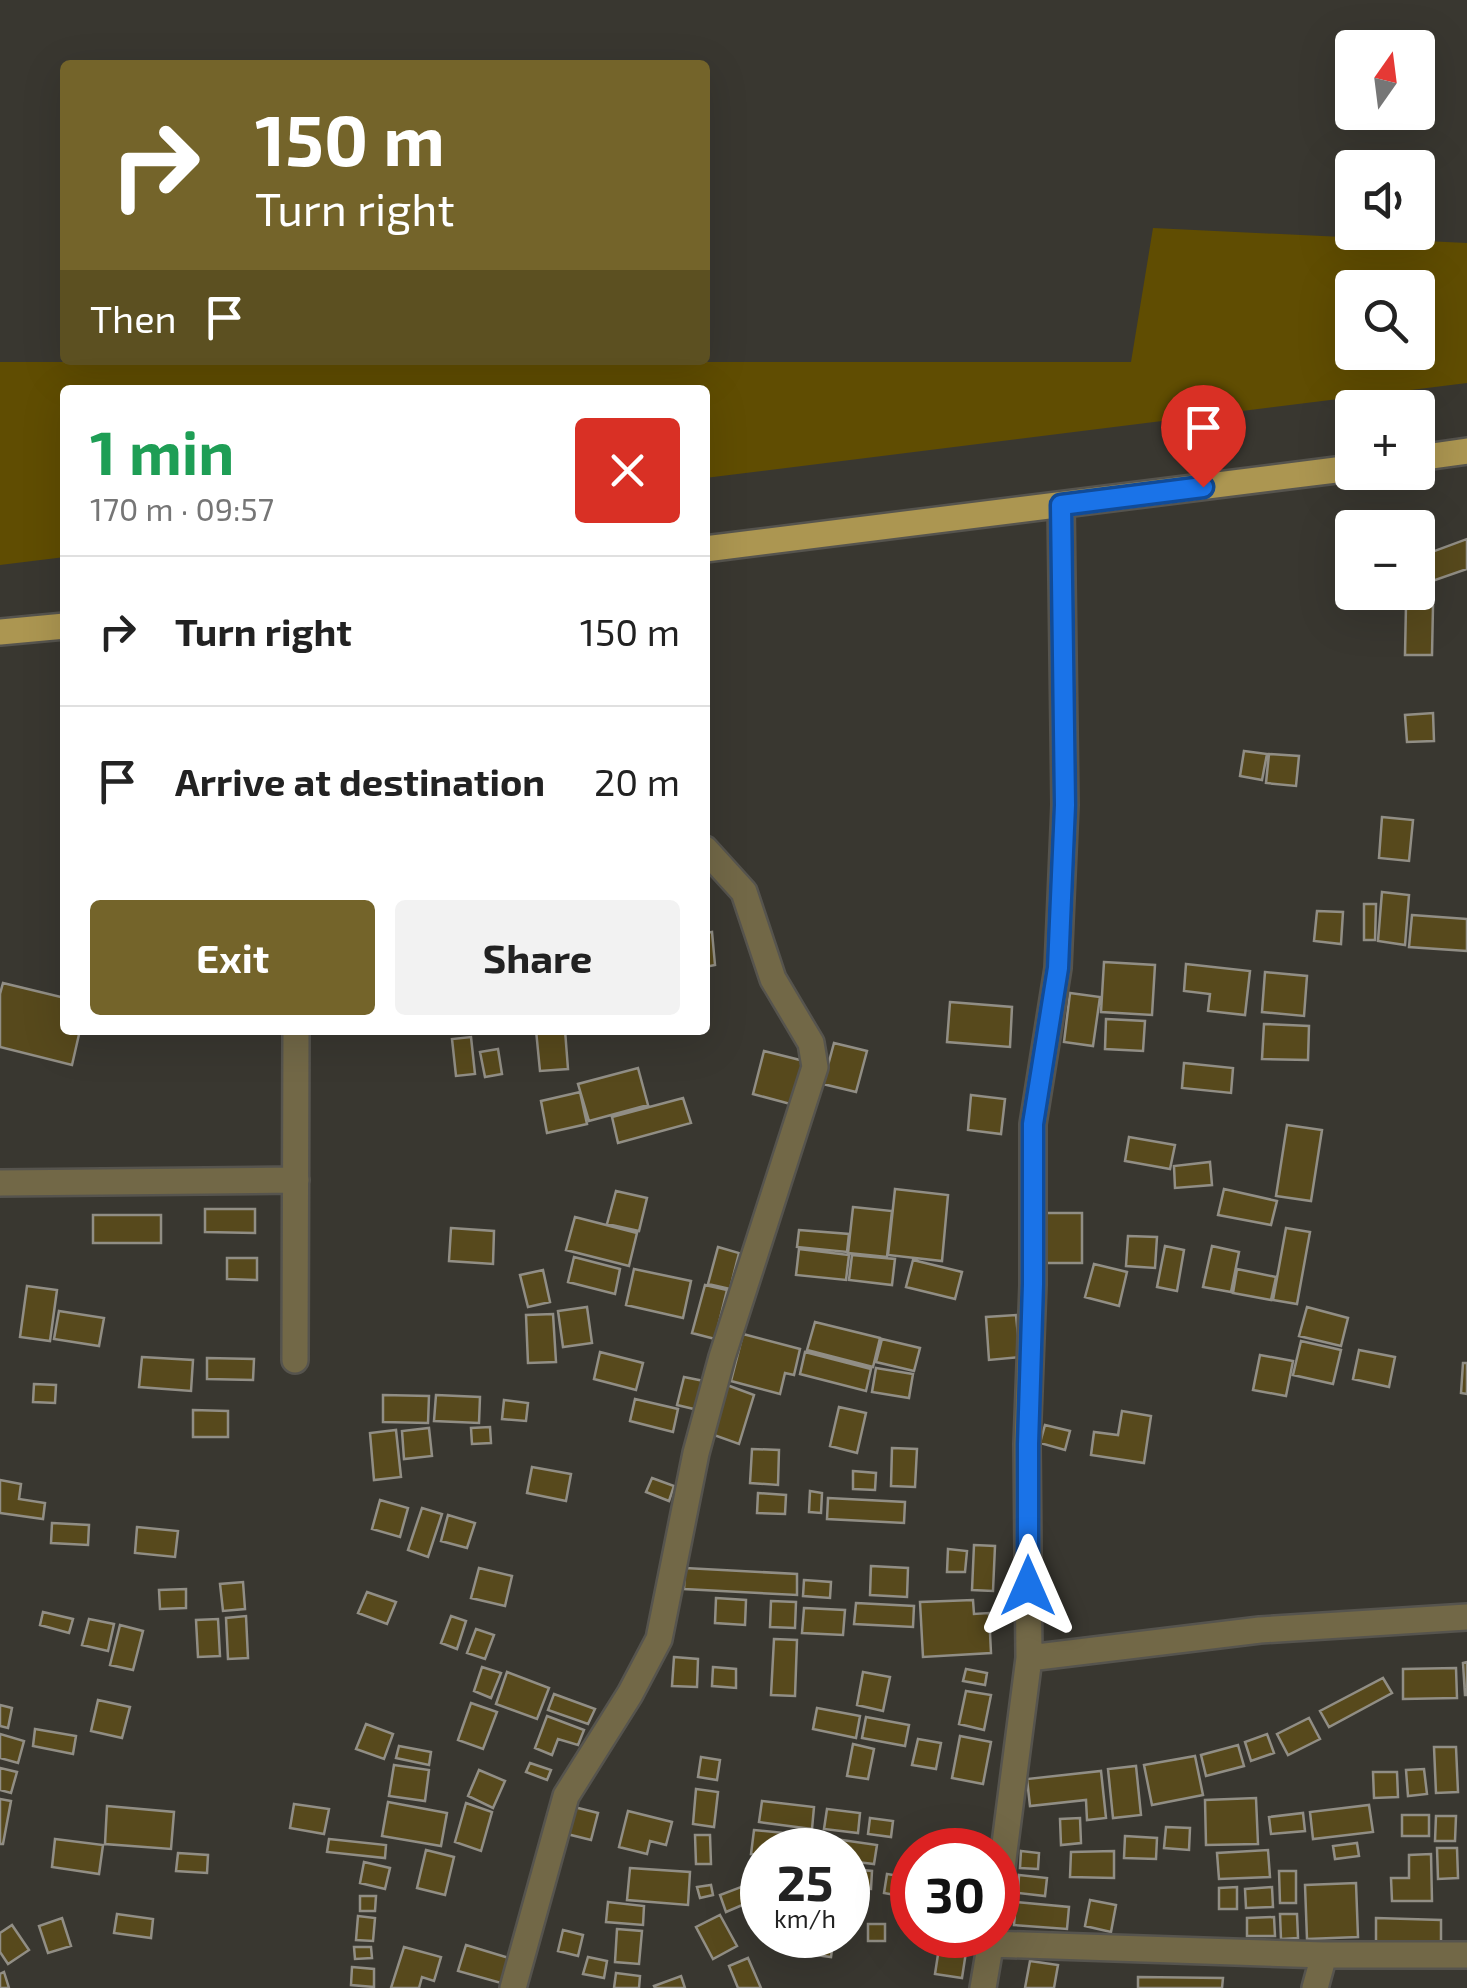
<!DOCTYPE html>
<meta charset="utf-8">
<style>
:root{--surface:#fff;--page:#f2f2f2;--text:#222;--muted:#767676;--line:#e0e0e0;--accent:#74642a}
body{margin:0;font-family:"Exo 2",sans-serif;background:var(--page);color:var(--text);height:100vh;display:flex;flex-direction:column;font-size:38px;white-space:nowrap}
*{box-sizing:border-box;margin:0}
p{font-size:32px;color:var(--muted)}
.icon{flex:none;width:55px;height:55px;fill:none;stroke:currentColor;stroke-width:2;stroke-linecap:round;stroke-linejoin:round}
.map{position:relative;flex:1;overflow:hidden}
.drawer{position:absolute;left:60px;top:385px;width:650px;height:650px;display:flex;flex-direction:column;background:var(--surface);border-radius:10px;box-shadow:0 10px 40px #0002}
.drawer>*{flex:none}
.guide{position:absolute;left:60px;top:60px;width:650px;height:305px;border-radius:10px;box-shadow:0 10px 40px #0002;background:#74642a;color:#fff;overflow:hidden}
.needle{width:65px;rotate:14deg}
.fabs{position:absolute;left:1335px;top:30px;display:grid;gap:20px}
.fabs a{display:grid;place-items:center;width:100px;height:100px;border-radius:10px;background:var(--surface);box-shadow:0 10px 40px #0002;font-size:50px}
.speed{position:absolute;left:740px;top:1828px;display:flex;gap:20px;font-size:50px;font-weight:700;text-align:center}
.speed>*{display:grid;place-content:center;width:130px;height:130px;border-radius:50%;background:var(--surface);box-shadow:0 10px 40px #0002;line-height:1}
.speed small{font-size:25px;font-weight:400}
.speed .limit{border:15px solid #d22;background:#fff;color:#111}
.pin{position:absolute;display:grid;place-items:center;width:85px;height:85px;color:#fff;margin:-102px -42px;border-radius:50% 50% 50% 0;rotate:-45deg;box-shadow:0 0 10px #0007}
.pin .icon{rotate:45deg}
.me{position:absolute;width:110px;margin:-55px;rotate:0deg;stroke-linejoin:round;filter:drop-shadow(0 0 8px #0008)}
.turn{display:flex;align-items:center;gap:35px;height:210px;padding:0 30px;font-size:45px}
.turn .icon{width:130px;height:130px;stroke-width:2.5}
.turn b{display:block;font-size:70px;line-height:85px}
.then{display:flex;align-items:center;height:95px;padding:0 30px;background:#0003;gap:20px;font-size:38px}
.round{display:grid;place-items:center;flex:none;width:105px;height:105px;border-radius:10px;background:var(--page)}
.head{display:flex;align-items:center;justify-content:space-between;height:170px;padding:0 30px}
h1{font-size:60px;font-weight:700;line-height:75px;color:#1e9e55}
.cta{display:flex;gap:20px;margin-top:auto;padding:20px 30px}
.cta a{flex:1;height:115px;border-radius:10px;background:var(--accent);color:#fff;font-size:40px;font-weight:700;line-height:115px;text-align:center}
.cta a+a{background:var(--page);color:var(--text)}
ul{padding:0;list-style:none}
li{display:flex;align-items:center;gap:30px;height:150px;padding:0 30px;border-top:2px solid var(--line)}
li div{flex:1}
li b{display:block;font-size:38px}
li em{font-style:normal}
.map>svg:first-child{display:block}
.green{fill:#604d02;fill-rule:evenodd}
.building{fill:#57491c;stroke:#918e85;stroke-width:2.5}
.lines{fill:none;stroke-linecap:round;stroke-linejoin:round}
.minor-casing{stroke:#56544e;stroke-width:30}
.major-casing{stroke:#56544e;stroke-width:30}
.minor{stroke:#726847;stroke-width:25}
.major{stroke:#ac9651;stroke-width:25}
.route-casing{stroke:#114b97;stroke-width:25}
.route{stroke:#1a73e8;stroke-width:18}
</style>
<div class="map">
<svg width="1467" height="1988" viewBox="0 0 1467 1988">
<rect width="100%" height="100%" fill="#393730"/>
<path class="green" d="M1153 228 1467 243V383L705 478V390H65V557L0 565V362H1131ZM1352 288H1418V352H1352Z"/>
<path class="building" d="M1467 539V569L1418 586V557Z
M1406 605 1433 606 1432 655H1405Z
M1433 713 1434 741 1407 742 1405 715Z
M1244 751 1267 754 1262 780 1240 776Z
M1269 754 1299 756 1296 786 1266 783Z
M1382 817 1413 820 1409 861 1379 858Z
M1382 892 1409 895 1405 945 1378 941Z
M1364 904H1376L1375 940H1364Z
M1317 911 1343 912 1341 944 1314 941Z
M1412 915 1467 919V951L1409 947Z
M712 932 715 965 705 967V933Z
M1104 962 1155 965 1152 1015 1101 1012Z
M1186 964 1250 971 1245 1015 1208 1011 1210 994 1184 991Z
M1265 972 1307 976 1304 1016 1262 1012Z
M3 983 65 998V1030H80L72 1065 0 1047V994Z
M1070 993 1100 997 1093 1046 1064 1042Z
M950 1002 1012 1007 1010 1047 947 1042Z
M1106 1019 1145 1021 1143 1051 1105 1049Z
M1264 1024 1309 1026 1308 1060 1262 1059Z
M536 1030H565L568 1069 540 1071Z
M471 1037 475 1074 456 1076 452 1039Z
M834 1043 867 1051 856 1092 823 1084Z
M498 1049 502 1074 485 1077 480 1052Z
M764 1051 804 1061 794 1105 753 1094Z
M1184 1063 1233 1068 1231 1093 1182 1088Z
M638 1068 648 1105 589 1121 578 1084Z
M580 1092 587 1124 547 1133 541 1101Z
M971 1095 1005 1099 1001 1134 968 1130Z
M683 1098 691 1123 618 1143 612 1117Z
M1287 1125 1322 1130 1311 1201 1276 1196Z
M1129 1137 1175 1145 1170 1169 1125 1161Z
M1210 1162 1212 1185 1175 1188 1174 1166Z
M895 1189 948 1195 942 1261 888 1255Z
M1224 1189 1277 1201 1271 1225 1218 1215Z
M616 1191 647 1198 639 1231 607 1224Z
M853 1207 892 1211 887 1257 848 1253Z
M205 1209H255V1233L205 1232Z
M1044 1213H1082V1263H1045Z
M93 1215H161V1243H93Z
M575 1217 637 1233 629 1266 566 1250Z
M451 1228 494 1231 493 1264 449 1261Z
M1286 1228 1310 1232 1297 1304 1273 1300Z
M799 1230 849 1234 847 1252 797 1247Z
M1128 1236 1157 1237 1155 1268 1126 1266Z
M1165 1246 1184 1250 1177 1291 1157 1287Z
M1212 1246 1239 1252 1231 1292 1203 1287Z
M718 1247 739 1253 730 1289 708 1284Z
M799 1249 849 1255 846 1280 796 1275Z
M852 1255 895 1259 892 1285 849 1280Z
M574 1257 620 1269 615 1294 568 1282Z
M227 1258H257V1280L227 1279Z
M913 1260 962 1272 955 1299 906 1287Z
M1094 1264 1127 1272 1119 1306 1085 1297Z
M634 1269 691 1281 683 1318 626 1305Z
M1237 1269 1276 1277 1271 1300 1233 1293Z
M543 1270 550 1302 528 1307 520 1275Z
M705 1285 727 1290 715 1339 692 1333Z
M27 1286 57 1290 50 1341 20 1337Z
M587 1307 592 1343 563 1347 558 1311Z
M1307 1307 1348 1318 1341 1346 1299 1336Z
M59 1311 104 1318 99 1346 54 1339Z
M553 1314 556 1362 528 1363 526 1315Z
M1016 1315 1020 1357 989 1360 986 1317Z
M815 1322 880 1338 873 1367 807 1350Z
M743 1334 800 1349 794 1375 785 1373 780 1394 731 1381Z
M882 1339 920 1348 914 1371 876 1362Z
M1301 1341 1341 1350 1333 1384 1293 1375Z
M1359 1350 1395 1357 1389 1387 1353 1379Z
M600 1352 643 1363 636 1390 594 1379Z
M805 1352 871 1369 866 1391 800 1374Z
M1260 1355 1293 1361 1286 1396 1253 1390Z
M142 1357 193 1360 191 1391 139 1387Z
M207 1358 254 1359 253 1380 207 1379Z
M1463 1363H1467V1394L1461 1393Z
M876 1368 913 1374 909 1398 872 1392Z
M684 1377 704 1381 698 1410 677 1405Z
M34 1384 56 1385 55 1403 33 1402Z
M727 1385 754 1395 739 1444 711 1434Z
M383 1395 429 1396 428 1423 383 1422Z
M436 1395 480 1397 479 1423 434 1421Z
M635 1399 678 1409 673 1432 630 1421Z
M504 1400 528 1403 526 1421 502 1419Z
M839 1407 866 1413 857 1453 830 1446Z
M193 1410 228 1411V1437H193Z
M1122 1411 1151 1416 1144 1463 1091 1455 1094 1432 1118 1435Z
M1045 1425 1070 1431 1065 1450 1040 1443Z
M490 1427 491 1443 472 1444 471 1428Z
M429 1428 432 1456 404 1459 402 1431Z
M396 1430 401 1477 374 1480 370 1433Z
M892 1448 917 1449 915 1487 891 1486Z
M752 1449 779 1450 778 1485 750 1483Z
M532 1467 571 1474 566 1501 527 1493Z
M853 1471 876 1473 875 1490 853 1489Z
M652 1478 674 1486 669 1501 646 1492Z
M0 1480 21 1484 19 1499 45 1503 43 1519 0 1513Z
M810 1491 822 1493 821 1513 809 1512Z
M758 1493 786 1495 785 1514 757 1513Z
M828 1498 905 1502 904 1523 827 1519Z
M380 1500 408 1508 400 1537 372 1529Z
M422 1508 442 1514 428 1557 408 1550Z
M448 1515 475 1523 467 1548 441 1541Z
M52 1523 89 1525 88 1545 51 1543Z
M137 1527 178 1531 175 1557 135 1553Z
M974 1545 995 1546 993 1591 972 1590Z
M948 1549 967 1551 965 1572H947Z
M871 1566 908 1568 907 1597 870 1595Z
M479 1568 512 1576 505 1606 471 1598Z
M685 1568 797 1574V1595L684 1589Z
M804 1580 831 1582 830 1598 803 1596Z
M243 1582 245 1609 223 1611 220 1584Z
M186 1589V1608L160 1609 159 1590Z
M367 1592 396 1602 387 1624 358 1613Z
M716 1598 746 1600 745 1625 715 1623Z
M973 1600 974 1614 989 1613 991 1653 923 1657 920 1602Z
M771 1601 796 1602 795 1628 770 1627Z
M856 1603 914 1606 913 1627 854 1624Z
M804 1608 845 1610 843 1635 802 1633Z
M43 1612 73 1619 69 1633 40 1625Z
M246 1616 248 1658 228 1659 226 1618Z
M451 1616 466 1621 457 1649 441 1643Z
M89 1619 114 1624 108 1651 82 1645Z
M218 1619 220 1656 198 1657 196 1620Z
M120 1625 143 1631 133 1670 110 1665Z
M476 1629 494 1635 485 1659 467 1653Z
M774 1639 797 1640 795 1696 771 1695Z
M674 1657 698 1659 697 1687 672 1686Z
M1467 1662V1695H1465L1463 1663Z
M482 1667 501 1673 491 1698 474 1691Z
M713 1667 736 1669V1688L712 1686Z
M1456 1668 1457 1698 1403 1699V1669Z
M966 1669 987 1673 985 1685 963 1681Z
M507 1672 549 1688 537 1719 496 1704Z
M863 1672 890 1677 883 1711 857 1705Z
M1383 1678 1392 1693 1329 1727 1320 1711Z
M966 1691 991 1695 984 1730 959 1724Z
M554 1694 595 1709 588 1724 548 1710Z
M98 1700 130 1707 122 1738 91 1731Z
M471 1703 497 1712 483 1749 458 1740Z
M0 1705 12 1708 8 1728 0 1726Z
M817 1708 860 1716 856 1738 813 1729Z
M547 1716 584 1730 578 1745 558 1739 552 1755 535 1748Z
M866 1717 909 1725 905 1746 862 1738Z
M1309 1718 1320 1739 1288 1755 1277 1734Z
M366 1724 393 1734 384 1759 356 1749Z
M35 1729 76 1736 73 1754 33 1746Z
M0 1734 24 1741 18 1763 0 1758Z
M1267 1734 1274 1753 1251 1761 1245 1742Z
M960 1736 991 1742 983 1784 952 1778Z
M918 1739 941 1743 936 1769 912 1765Z
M853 1744 874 1749 868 1779 847 1776Z
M1238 1745 1244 1766 1206 1776 1201 1755Z
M399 1746 431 1752 429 1765 396 1758Z
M1434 1747H1456L1458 1792 1436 1793Z
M1195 1756 1203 1795 1152 1805 1144 1765Z
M701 1757 720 1760 717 1780 698 1777Z
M530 1763 551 1770 547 1780 526 1772Z
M394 1765 429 1770 425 1801 389 1796Z
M1136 1766 1141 1815 1113 1818 1108 1769Z
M0 1768 17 1772 11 1793 0 1790Z
M1424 1769 1427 1794 1408 1796 1406 1770Z
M479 1770 505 1781 493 1808 468 1796Z
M1101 1771 1106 1818 1087 1820 1086 1800 1030 1806 1027 1779Z
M1373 1772H1397L1398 1797 1374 1798Z
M696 1789 718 1792 714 1827 693 1824Z
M1256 1798 1258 1844 1206 1845 1205 1800Z
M0 1799 11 1801 3 1844H0Z
M762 1801 814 1807 812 1829 759 1822Z
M388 1802 447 1813 441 1846 382 1836Z
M466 1803 492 1812 481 1851 455 1842Z
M294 1804 329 1809 324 1834 290 1828Z
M1369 1805 1373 1832 1313 1839 1310 1812Z
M107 1806 174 1812 171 1849 105 1844Z
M574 1807 598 1813 591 1840 567 1834Z
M827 1809 860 1813 858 1833 824 1829Z
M628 1811 672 1822 666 1845 650 1841 647 1854 619 1847Z
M1303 1813 1305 1831 1271 1834 1269 1817Z
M1402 1815H1429V1836H1402Z
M1436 1816H1456L1455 1841H1435Z
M870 1818 893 1821 891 1837 868 1834Z
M1080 1818 1081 1843 1061 1845 1060 1819Z
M1166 1827 1190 1828 1189 1850 1164 1848Z
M754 1830 815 1836 813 1850H762V1855L751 1854Z
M695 1835H710L711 1864H696Z
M1125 1836 1157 1838 1156 1859 1124 1858Z
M55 1839 103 1845 99 1874 52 1867Z
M329 1839 386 1845 385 1858 327 1852Z
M835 1839 877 1845 874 1864 848 1861V1850H834Z
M1357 1843 1359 1856 1335 1859 1333 1846Z
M1437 1848H1457L1458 1878 1438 1879Z
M426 1850 454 1857 445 1895 417 1888Z
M1268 1850 1270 1877 1219 1879 1217 1853Z
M1021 1851 1039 1853 1038 1869 1020 1868Z
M1114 1851V1878L1070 1877 1071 1852Z
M178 1853 208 1855 207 1873 176 1871Z
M1431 1854 1432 1901H1392L1391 1878H1409V1855Z
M364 1862 390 1868 385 1889 360 1883Z
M630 1868 690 1872 688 1905 627 1900Z
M851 1869 872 1871 871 1889 850 1888Z
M1279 1871H1296V1903H1280Z
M887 1874 912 1878V1898L884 1893Z
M1019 1875 1047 1878 1045 1896 1018 1893Z
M1356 1883 1358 1937 1307 1939 1305 1885Z
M711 1885 713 1895 700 1898 697 1887Z
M741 1887 747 1903 726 1912 720 1895Z
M1237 1887V1909H1219V1888Z
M1272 1887 1273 1907 1246 1908 1245 1889Z
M360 1896H376L375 1911H360Z
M1090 1900 1116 1905 1111 1932 1085 1926Z
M608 1902 644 1906 643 1925 606 1922Z
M1016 1902 1069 1907 1067 1929 1014 1925Z
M117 1914 153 1919 151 1938 114 1933Z
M1280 1914H1297L1298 1938 1281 1939Z
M720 1915 737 1946 713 1959 696 1927Z
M358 1916 375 1918 373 1941 356 1940Z
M1274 1917 1275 1936H1247V1918Z
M62 1918 71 1946 48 1953 39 1926Z
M1376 1918 1441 1920V1943L1376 1942Z
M868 1924H885V1941H868Z
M12 1925 29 1950 8 1964 0 1952V1933Z
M617 1929 642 1931 639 1964 615 1962Z
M563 1930 583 1935 578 1956 558 1951Z
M811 1935H834L831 1957 808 1954Z
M466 1945 509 1958 501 1983 458 1971Z
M354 1947H371L372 1958 355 1959Z
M404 1947 441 1957 434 1981 422 1977 419 1988H391Z
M939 1948 966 1952 962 1978 935 1974Z
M588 1957 607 1961 604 1978 583 1974Z
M748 1958 761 1988H738L729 1966Z
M1030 1961 1058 1965 1054 1988H1025Z
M352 1967 374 1969V1987L351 1985Z
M4 1972 9 1988H0V1974Z
M616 1973 640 1976 639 1988H614Z
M681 1976 685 1988H655L654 1986Z
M1138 1977 1223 1978 1222 1988H1138Z"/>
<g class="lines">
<g class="minor-casing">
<path id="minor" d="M0 1183 296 1180
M295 1360 296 1030
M1029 1658 1260 1630 1467 1617
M998 1898 1029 1658 1027 1444 1033 1285V1124L1058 968 1065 805 1061 505
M991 1944 1324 1955
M513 1988 566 1796 630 1694 659 1639 696 1453 722 1357 815 1067 811 1043 773 979 744 892 705 849
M983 1988 992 1935
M1315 1988 1324 1955H1467"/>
</g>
<g class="major-casing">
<path id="major" d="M1418 458 1467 451
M705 549 1352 468
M0 632 65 626"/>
</g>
<use href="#minor" class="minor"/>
<use href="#major" class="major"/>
</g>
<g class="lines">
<g class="route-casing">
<path id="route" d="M1028 1586V1444L1033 1284V1124L1058 968 1065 805 1061 505 1203 487"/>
</g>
<use href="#route" class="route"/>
</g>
</svg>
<div class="fabs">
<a><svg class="needle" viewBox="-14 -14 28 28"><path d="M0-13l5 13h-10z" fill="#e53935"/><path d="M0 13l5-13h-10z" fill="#767676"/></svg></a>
<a><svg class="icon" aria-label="sound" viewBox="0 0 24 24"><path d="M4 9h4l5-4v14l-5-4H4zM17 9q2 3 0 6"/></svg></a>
<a><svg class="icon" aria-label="search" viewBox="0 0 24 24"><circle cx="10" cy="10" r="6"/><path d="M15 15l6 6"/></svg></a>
<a>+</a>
<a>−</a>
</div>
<div class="speed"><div>25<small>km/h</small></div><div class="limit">30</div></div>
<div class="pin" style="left:1203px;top:487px;background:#d93025"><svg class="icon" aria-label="arrive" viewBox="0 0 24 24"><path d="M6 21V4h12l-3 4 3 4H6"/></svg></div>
<svg class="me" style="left:1028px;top:1586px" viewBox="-20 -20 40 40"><path d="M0-17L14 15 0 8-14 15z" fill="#1a73e8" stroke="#fff" stroke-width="4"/></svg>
<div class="guide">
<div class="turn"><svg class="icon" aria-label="right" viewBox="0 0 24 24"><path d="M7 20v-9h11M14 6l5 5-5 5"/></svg><div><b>150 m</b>Turn right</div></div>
<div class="then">Then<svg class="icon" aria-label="arrive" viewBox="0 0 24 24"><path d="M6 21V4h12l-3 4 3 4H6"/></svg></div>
</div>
<section class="drawer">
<div class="head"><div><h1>1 min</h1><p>170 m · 09:57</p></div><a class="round" style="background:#d93025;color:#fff"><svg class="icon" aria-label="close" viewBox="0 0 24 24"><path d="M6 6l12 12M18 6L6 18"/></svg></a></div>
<ul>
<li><svg class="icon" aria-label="right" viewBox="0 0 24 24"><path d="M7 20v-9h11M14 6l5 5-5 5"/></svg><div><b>Turn right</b></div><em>150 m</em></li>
<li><svg class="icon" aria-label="arrive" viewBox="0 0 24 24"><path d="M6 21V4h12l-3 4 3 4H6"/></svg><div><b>Arrive at destination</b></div><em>20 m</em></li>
</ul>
<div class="cta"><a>Exit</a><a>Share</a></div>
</section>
</div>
